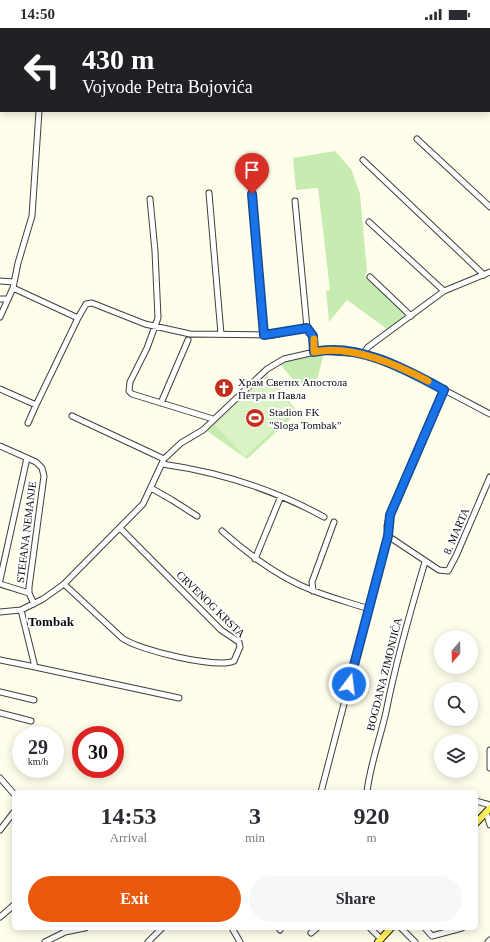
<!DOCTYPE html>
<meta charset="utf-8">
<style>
:root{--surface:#fff;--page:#f7f7f7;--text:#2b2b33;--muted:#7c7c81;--accent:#ea580c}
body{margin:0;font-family:"Times New Roman",serif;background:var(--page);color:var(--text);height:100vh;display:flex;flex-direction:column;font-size:15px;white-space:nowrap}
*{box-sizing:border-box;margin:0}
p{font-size:13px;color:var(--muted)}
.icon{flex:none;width:22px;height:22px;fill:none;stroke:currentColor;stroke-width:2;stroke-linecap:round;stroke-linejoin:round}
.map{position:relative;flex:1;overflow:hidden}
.drawer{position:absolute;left:12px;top:762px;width:466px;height:140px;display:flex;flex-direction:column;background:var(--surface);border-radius:6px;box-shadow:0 2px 10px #0003}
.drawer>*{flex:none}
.hud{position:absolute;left:0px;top:0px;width:490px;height:84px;box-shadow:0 2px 10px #0003;background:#202124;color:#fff;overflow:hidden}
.needle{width:26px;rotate:200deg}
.buttons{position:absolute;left:434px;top:602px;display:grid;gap:8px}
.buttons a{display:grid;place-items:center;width:44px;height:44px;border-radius:50%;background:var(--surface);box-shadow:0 2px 10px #0003;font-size:20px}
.speed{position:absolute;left:12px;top:698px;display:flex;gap:8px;font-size:20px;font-weight:700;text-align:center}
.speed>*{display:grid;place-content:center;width:52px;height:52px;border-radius:50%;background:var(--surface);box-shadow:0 2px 10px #0003;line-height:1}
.speed small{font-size:10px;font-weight:400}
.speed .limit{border:6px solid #d22;background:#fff;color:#111}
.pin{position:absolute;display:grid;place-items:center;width:34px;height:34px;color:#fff;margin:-41px -17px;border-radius:50% 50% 50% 0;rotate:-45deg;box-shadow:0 0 4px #0007}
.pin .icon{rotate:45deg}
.me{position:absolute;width:44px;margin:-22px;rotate:15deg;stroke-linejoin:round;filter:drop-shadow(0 0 3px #0008)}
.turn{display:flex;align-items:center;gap:14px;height:84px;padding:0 16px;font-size:18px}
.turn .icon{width:52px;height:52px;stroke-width:2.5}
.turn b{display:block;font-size:28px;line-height:34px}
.eta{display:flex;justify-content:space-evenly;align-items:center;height:68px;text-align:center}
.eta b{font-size:24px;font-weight:800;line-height:28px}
.action{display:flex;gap:8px;margin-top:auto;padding:8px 16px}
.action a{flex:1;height:46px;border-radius:24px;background:var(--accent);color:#fff;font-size:16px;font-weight:800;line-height:46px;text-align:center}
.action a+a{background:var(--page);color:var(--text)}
.status{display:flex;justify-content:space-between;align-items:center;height:28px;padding:0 20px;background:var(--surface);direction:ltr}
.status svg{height:11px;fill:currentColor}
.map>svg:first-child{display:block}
.green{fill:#c7ecb2}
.pitch{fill:#dbf2c5}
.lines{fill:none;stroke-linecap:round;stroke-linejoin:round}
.minor-casing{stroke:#3f3f3f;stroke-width:7}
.major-casing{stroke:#1d1d1d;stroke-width:8}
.minor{stroke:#fff;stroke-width:5}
.major{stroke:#fff15b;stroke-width:6}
.route-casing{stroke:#114b97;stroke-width:10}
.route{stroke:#1a73e8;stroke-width:7}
.slow{stroke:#f59e0b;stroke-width:7}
.labels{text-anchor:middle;stroke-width:4;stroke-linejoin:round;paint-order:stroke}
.poi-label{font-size:11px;fill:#0c0c0c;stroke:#fff;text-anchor:start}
.street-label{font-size:11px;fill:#0c0c0c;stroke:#fff}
.quarter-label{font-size:13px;font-weight:bold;fill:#0c0c0c;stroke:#fff}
</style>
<div class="status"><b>14:50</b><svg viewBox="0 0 49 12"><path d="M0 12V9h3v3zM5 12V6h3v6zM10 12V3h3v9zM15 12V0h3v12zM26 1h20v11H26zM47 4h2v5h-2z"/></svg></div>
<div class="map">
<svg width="490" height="914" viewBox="0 0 490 914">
<rect width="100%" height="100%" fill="#fffeeb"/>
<path class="green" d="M335 123 351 141 360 166 367 243 365 248 405 285V288L387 301 347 272 329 294 326 263 330 262 318 160 296 162 293 130Z
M324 325 317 352 311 351 300 360 280 336 298 330Z
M267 347 298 384 247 431 207 403Z"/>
<path class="pitch" d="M265 350 295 382 245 429 215 397Z"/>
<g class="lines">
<g class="minor-casing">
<path id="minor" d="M58 1V0
M417 111 490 179
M363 132 484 247
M250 144 264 307
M209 165 221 306
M150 171 155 223 158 290 147 320 130 354 129 363 132 366 213 391
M295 173 307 300
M369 194 444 263
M370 249 411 288
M0 253 14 254
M13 260 78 290 86 276 92 275 145 296 190 306 272 307 307 300 313 308 314 324
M0 271H8
M0 289 13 260 18 235 32 188 39 83
M363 326 368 319 444 263 490 244
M0 361 36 377 78 290
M161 375 188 312
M72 388 164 431
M28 395 36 377
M0 418 36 434 42 440 44 448 29 559V565L34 576
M162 436C219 444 273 461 324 489
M151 460 172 472 197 488
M222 503C249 527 279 550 314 563 332 570 351 575 369 581
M388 508 439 542 448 543 456 528 490 449
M255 531 281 468
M0 552 27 430
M0 556 29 565
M64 556 122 610C138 622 217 641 234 633L240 619 239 614 221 602 120 500
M313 563 312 554 334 494
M21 582 35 639 179 670
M0 584 21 582 43 571 64 556 143 476 164 431 181 415 203 402 267 341 284 331 319 323 363 326 414 346 490 386
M0 632 35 639
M0 664 34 672
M0 685 31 693
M490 722V740
M0 750 14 766
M321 764 388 508 387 498 390 487 444 362
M367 764C370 737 380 711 386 684 396 633 410 584 425 534
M476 773 490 777
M486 784 490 797
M0 802 14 784
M0 889 14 877
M232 900 240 914
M279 900 280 902
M370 900 381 911
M401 900 415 914
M425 900 432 908 462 900
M311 905 317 900
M45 914 65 904 85 900
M148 914 162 900
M488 914 490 912"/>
</g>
<g class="major-casing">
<path id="major" d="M476 795 490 780
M378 914 391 900"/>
</g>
<use href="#minor" class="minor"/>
<use href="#major" class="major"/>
</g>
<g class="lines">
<g class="route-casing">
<path id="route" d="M252 166 264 307 307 300 313 308 314 324C357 314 407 342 444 362L390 487 388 508 349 656"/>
</g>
<use href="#route" class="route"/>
<path class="slow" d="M314 311V324C350 316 396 336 428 353"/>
</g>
<defs>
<g id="church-disc" transform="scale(1)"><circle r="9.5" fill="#c52e1b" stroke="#fff"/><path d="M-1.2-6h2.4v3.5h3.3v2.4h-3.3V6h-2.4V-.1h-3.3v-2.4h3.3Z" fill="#fff"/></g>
<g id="stadium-disc" transform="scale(1)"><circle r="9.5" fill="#c52e1b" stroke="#fff"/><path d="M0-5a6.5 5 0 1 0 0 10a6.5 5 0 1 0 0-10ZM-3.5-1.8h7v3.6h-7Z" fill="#fff"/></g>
</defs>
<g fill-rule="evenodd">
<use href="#church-disc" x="224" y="360"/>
<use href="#stadium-disc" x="255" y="390"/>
</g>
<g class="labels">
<g class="poi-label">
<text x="238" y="358">Храм Светих Апостола<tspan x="238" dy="13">Петра и Павла</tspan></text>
<text x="269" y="388">Stadion FK<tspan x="269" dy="13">"Sloga Tombak"</tspan></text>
</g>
<g class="street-label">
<text transform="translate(456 503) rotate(-67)" y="4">8. MARTA</text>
<text transform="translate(26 504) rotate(-83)" y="4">STEFANA NEMANJE</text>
<text transform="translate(211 576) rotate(44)" y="4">CRVENOG KRSTA</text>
<text transform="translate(384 646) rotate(-76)" y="4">BOGDANA ZIMONJIĆA</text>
</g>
<g class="quarter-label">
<text x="51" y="598">Tombak</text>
</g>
</g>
</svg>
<div class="buttons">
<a><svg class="needle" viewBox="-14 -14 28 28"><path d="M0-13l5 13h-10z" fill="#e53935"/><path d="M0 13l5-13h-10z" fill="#7c7c81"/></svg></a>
<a><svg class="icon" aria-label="search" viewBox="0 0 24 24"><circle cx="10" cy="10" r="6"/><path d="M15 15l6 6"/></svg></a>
<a><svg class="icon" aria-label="layers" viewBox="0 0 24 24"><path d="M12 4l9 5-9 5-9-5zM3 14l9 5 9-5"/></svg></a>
</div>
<div class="speed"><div>29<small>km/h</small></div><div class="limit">30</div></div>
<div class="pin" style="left:252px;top:166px;background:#d93025"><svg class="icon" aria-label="arrive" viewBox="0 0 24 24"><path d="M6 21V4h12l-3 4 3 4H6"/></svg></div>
<svg class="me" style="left:349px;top:656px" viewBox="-20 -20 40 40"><circle r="17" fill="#1a73e8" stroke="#fff" stroke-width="3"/><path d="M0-11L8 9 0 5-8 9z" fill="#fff"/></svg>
<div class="hud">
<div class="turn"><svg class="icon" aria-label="left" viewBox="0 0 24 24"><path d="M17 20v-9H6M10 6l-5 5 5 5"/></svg><div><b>430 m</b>Vojvode Petra Bojovića</div></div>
</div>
<section class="drawer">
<div class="eta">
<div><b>14:53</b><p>Arrival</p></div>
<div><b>3</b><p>min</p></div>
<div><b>920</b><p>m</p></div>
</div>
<div class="action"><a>Exit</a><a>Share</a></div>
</section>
</div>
